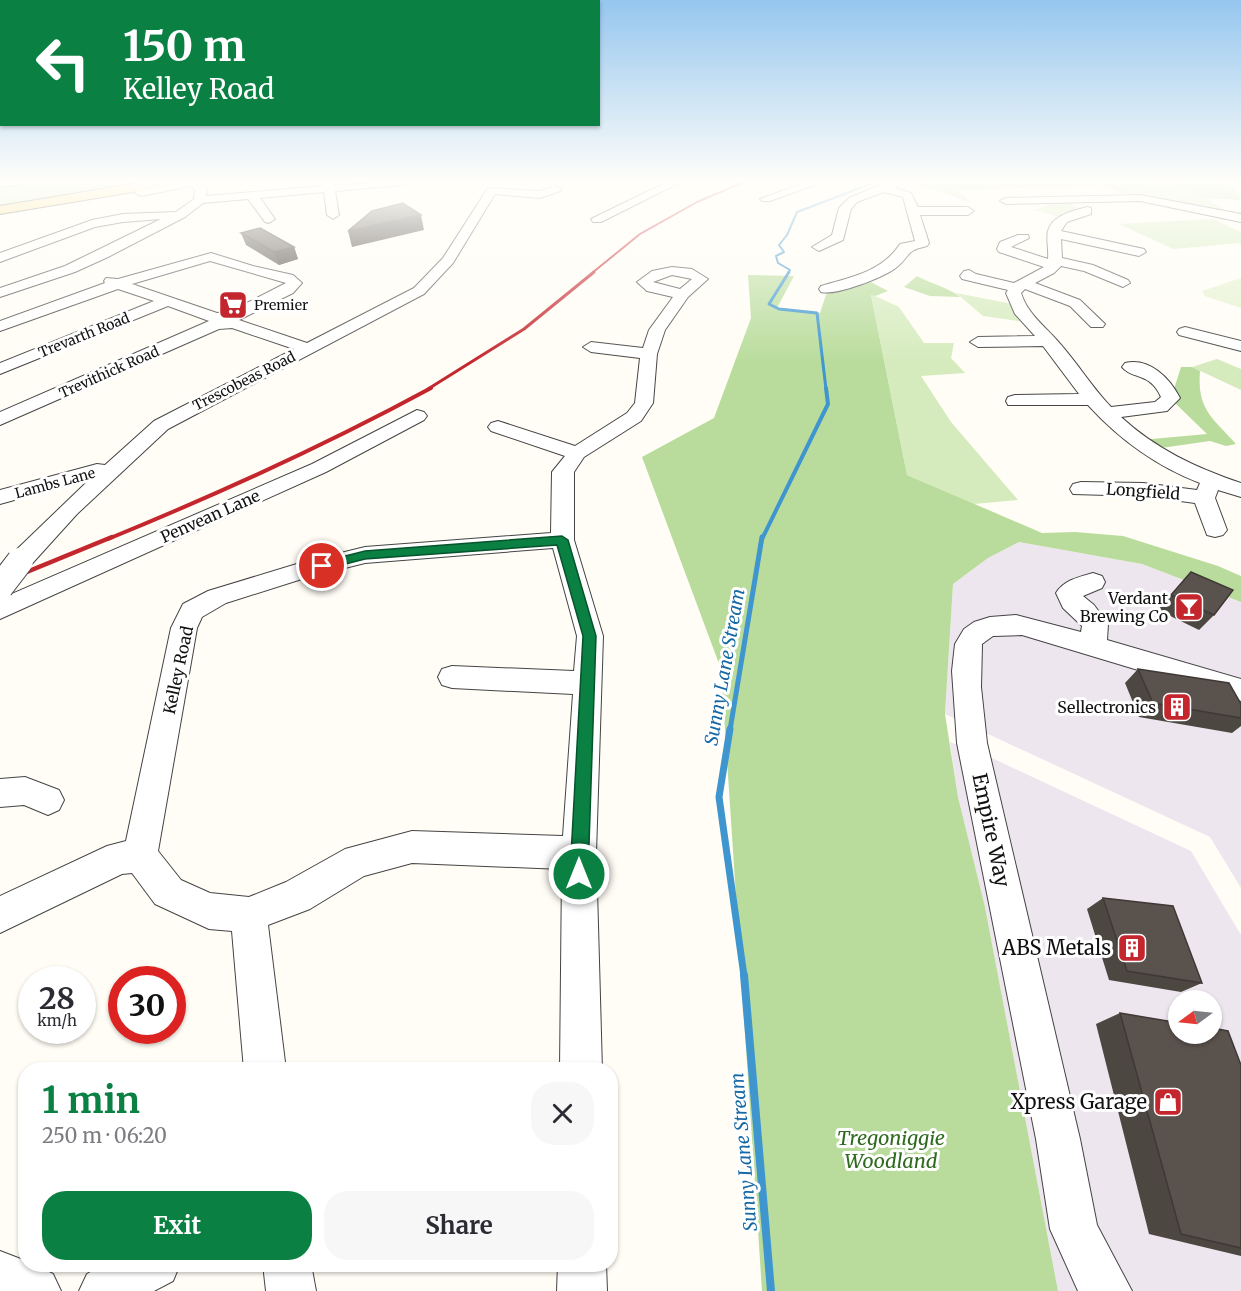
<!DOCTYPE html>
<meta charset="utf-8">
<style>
:root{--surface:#fff;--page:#f7f7f7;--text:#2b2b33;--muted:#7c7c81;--accent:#0b8043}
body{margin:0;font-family:Merriweather,serif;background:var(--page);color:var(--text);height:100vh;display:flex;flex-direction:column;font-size:22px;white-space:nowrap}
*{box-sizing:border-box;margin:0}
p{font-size:20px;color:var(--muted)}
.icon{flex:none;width:33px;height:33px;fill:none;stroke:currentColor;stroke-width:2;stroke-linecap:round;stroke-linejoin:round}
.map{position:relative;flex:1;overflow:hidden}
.details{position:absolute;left:18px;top:1062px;width:600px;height:210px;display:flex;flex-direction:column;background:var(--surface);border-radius:24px;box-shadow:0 2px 4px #0004}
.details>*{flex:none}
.guide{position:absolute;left:0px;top:0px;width:600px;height:126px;box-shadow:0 2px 4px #0004;background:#0b8043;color:#fff;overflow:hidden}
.needle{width:39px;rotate:255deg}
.buttons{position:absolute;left:1168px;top:990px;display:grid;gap:12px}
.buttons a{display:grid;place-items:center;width:54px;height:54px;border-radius:50%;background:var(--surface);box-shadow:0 2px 4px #0004;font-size:30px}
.speed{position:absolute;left:18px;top:966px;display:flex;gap:12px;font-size:30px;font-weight:700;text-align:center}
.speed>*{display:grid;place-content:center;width:78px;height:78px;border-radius:50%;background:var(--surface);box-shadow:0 2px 4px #0004;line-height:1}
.speed small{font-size:15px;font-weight:400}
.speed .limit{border:9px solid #d22;background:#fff;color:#111}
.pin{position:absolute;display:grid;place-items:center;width:51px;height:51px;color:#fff;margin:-26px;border:3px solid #fff;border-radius:50%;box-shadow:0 2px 6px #0007}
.me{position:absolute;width:66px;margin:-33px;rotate:0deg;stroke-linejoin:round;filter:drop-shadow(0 0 4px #0008)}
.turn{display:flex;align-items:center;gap:21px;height:126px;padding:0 24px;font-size:27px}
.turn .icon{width:78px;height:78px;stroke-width:2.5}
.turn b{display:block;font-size:42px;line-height:51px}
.round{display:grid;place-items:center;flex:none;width:63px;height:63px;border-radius:24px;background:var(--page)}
.summary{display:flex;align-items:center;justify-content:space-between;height:102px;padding:0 24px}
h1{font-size:36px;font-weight:700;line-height:45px;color:var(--accent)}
.primary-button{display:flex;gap:12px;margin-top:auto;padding:12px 24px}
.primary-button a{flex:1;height:69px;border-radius:24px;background:var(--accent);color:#fff;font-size:24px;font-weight:700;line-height:69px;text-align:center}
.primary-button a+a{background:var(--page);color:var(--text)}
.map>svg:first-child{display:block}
.industrial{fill:#eee6ef;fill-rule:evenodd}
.green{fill:#d5ebbd}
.forest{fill:#b9dc9c}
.pitch{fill:#e6f2cf}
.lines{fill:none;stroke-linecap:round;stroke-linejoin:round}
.stream-far5{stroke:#3f96cf;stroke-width:2}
.stream-far4{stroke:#3f96cf;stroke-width:3}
.stream-far3{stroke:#3f96cf;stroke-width:4}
.stream-far2{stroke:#3f96cf;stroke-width:5}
.stream-far1{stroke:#3f96cf;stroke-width:7}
.stream{stroke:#3f96cf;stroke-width:8}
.minor-casing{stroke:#444;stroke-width:2}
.major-casing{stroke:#222;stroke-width:2}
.minor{fill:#fff;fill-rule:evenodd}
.major{fill:#f9d66b;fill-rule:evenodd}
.rail-far3{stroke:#c4262e;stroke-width:2}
.rail-far2{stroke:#c4262e;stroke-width:3}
.rail-far1{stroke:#c4262e;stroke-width:4}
.rail{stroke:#c4262e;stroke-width:4.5}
.minor-bridge-casing{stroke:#444;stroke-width:28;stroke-linecap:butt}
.minor-bridge{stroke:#fff;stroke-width:26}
.wall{fill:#4d4742}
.shaded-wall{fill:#3f3936}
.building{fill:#5a524d;stroke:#3f3936;stroke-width:1.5}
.route{fill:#0b8043;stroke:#07532c;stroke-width:1.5}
.labels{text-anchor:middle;stroke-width:6;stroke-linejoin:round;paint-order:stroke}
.far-poi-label{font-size:14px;fill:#111;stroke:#fff;text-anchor:start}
.far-street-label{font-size:14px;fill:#111;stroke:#fff}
.street-label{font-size:16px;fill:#111;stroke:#fff}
.poi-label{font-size:16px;fill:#111;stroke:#fff;text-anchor:end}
.water-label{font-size:18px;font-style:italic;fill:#1768a6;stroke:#fff}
.near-street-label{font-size:20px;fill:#111;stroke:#fff}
.near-poi-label{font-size:20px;fill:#111;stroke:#fff;text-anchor:end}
.near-park-label{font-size:20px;font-style:italic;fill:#2f6b1f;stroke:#fff}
</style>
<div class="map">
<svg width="1241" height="1291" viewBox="0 0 1241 1291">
<rect width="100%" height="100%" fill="#fffdf5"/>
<path class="industrial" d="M1019 542 1142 564 1241 602V888L1210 837 945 714 953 584 988 558Z
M950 742 994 759 1191 851 1241 935V1291H1058L985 907 958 797ZM1179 1000H1212V1034H1179Z"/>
<path class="green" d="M16 182 115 185 113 190 0 208V184Z
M1153 182C1178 182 1205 196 1226 211L1203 209 1127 196 1123 193Z
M1063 200 1084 211 1060 217 1034 210Z
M1213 219 1241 232V243L1173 249 1119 224Z
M956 293 1013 304 1024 322 983 316Z
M871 294 899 307 924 343H954L951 358 965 373 921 376 951 422 1018 500 974 504 907 475Z
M1217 359 1241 369V390L1192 367Z"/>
<path class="forest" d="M911 182H1153L1123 193 1102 185 957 190 970 202Z
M1169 182H1222L1232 186 1241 200 1204 198Z
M748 275 794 276 777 308 820 313 827 292 863 278 888 291 875 296 871 295 907 475 1042 533 1075 532 1123 536 1218 566 1241 576V602L1142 564 1019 542 988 558 953 584 945 714 958 797 985 907 1058 1291H762L721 669 642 457 714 418 751 318Z
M917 276C929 283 950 288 960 297L930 296 904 287Z
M1181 367H1192L1200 371C1197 410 1212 417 1236 444L1226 446 1210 441 1154 449 1141 440 1207 434 1175 403 1174 389Z"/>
<path class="pitch" d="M1241 278V308L1205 296 1202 291Z"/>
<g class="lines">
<path class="stream-far5" d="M788 273 790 270 778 263 776 256 784 252 779 245 787 235 797 212 876 182"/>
<path class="stream-far4" d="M789 272 769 304 779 309 817 313 826 389"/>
<path class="stream-far3" d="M762 539 828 404 826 388"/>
<path class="stream-far2" d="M730 730 762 537"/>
<path class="stream-far1" d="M730 729 719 797 744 976"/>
<path class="stream" d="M744 975 771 1291"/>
<g class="minor-casing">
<path id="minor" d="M0 182H24L19 185 0 187Z
M177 182H200L207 190 206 196 323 186V182H334V185L408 182 403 185 335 191 339 215 333 219 327 215 324 192 260 198 275 219 269 223 265 222 248 199 203 203 185 217 108 257 75 272 0 297V288L65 266 161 219 123 222 95 227 0 262V253L92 220 123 214 176 212 194 199 195 190 191 186 141 196 135 193 137 191Z
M667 182H681L601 222H593L591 219Z
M807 182H823L770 201H762L760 199Z
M888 182H903L894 188 911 193 918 207H968L974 211 968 215H920L929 243 927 246C905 251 912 254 897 267 885 277 836 296 821 292L819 289 821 286C851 277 882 272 900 244L915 241 903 197 884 192 857 202 851 209 843 240 819 251 812 247 832 235 839 208 849 198Z
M556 186 562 189 560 191 540 198 495 194 453 263 424 294 168 429 77 514 29 567 20 569 11 567 8 561 11 555 90 479 0 504V490L97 464 105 465 154 421 294 349 232 328 219 329 0 425V412L209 321 168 306 0 374V363L154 301 118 289 0 331V321L105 283 104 281 106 278 118 279 211 253 253 266 293 275 302 283 293 293 239 320 307 343 414 288 443 258 488 188 539 191ZM210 261 286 283 229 312 217 313 132 284Z
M1140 195 1241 214V222L1140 201 1006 204 1000 201 1006 198Z
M1087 207 1091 208V214L1067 222 1061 231 1144 249 1146 252 1139 256 1061 239 1062 258 1093 265 1128 280 1130 283 1123 287 1084 271 1061 266 1054 273 1035 283 1080 300 1105 324 1103 327H1091L1070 306 1025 289 1021 293C1027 312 1041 323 1054 337 1075 359 1090 385 1111 407L1155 402 1161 397C1150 372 1133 380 1122 367L1125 363C1149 357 1170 378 1180 398L1167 411 1121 417C1156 449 1196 468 1241 483V497L1218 490 1215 498 1227 530 1223 535 1215 537 1207 535 1195 503 1143 496 1073 494 1070 489 1073 484 1081 482 1143 483 1197 490 1200 483C1156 466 1120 440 1088 405H1008L1006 401 1008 397 1015 395 1079 394 1043 346 978 347 970 342 978 337 1035 336 1015 314 1006 293 1008 290 962 279 960 276 964 271 969 270 976 274 1014 283 1044 267 999 252 997 249 1000 242 1018 235H1028L1029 238 1011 247 1048 259C1049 251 1046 238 1048 231 1052 215 1073 211 1087 207Z
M672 267 692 269 708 279 688 297 665 330 657 354 653 403 641 421 584 457 574 472V540L603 636 596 853 602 1070H560L562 869 412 863 364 876 310 909 268 925 286 1070H244L232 931 209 929 155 904 132 873 122 874 0 933V896L107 846 126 841 171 628 183 604 208 591 300 563 365 547 551 533 552 472 565 456 491 431 488 427 491 423 498 421 575 446 627 413 635 403 640 358 591 352 583 347 591 342 643 348 649 330 673 297 647 291 637 282 652 271ZM672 275 692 279 680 289 653 282ZM553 548 577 636 574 671 452 666 442 669 438 677 442 685 452 688 573 694 563 836 412 831 345 849 286 882 249 897 210 893 181 880 158 851 197 628 202 617 226 603 305 578 365 563Z
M1185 327 1241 341V351L1179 335 1177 332 1179 329Z
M417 410 424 412 427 416 424 420 326 472 0 619V599L312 464Z
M1093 573 1102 576 1105 582 1102 588 1083 596 1094 605 1108 624 1107 640 1241 679V701L1022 635 993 636 982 644 981 687 987 743 1080 1139 1097 1225 1132 1291H1078L1050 1229 1036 1139 957 743 952 671 955 644 964 629 974 622 990 617 1016 615 1081 632 1082 626 1063 608 1056 593C1064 580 1079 577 1093 573Z
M25 777 59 790 64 800 59 810 48 815 24 805 0 807V779Z
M0 1251 26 1261V1264H33L53 1274 61 1291H0Z
M104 1264H180L173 1281 154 1291H79L87 1274Z
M263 1264H311L316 1291H266Z
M558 1264H606L607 1291H557Z"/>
</g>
<g class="major-casing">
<path id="major" d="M144 182H176L169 186 0 214V206Z"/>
</g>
<use href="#minor" class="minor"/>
<use href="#major" class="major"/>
<path class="rail-far3" d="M592 273 640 234 697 202 744 182"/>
<path class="rail-far2" d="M428 389 524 329 594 272"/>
<path class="rail-far1" d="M108 539C218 494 326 445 431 388"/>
<path class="rail" d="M0 583 112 537"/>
<g class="minor-bridge-casing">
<path id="minor-bridge" d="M0 587 20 561"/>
</g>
<use href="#minor-bridge" class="minor-bridge"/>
</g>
<path class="wall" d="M241 233 294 247 298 259 279 265 246 245Z
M1171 595 1214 615 1199 630 1158 610Z
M1138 669 1241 718V726L1232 733 1139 717 1125 683Z
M1103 898 1202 983 1181 992 1109 980 1087 909Z
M1120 1013 1241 1065V1256L1149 1234 1096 1024Z"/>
<path class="shaded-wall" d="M421 215 424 230 352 247 348 231Z
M294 247 298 259 279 265 274 252Z"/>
<path class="building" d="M403 203 421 215 348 231 372 211Z
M260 228 294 247 274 252 241 233Z
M1191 572 1233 590 1214 615 1171 595Z
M1138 669 1229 683 1241 704V718L1153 703Z
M1103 898 1173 906 1202 983 1127 971Z
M1120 1013 1179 1023V1034H1212V1028L1228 1031 1241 1065V1248L1181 1234Z"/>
<linearGradient id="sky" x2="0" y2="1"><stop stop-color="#95c6ee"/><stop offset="0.5" stop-color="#fffefa"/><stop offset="1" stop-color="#fffefa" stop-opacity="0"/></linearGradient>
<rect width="1241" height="363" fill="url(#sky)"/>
<path class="route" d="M562 536 568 540 596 636 588 874 586 881 579 883 573 881 570 874 583 636 557 545 365 559 322 570 316 566 318 563 365 551Z"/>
<defs>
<g id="supermarket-square" transform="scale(1.5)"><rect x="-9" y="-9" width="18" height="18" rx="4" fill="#c4262e" stroke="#fff"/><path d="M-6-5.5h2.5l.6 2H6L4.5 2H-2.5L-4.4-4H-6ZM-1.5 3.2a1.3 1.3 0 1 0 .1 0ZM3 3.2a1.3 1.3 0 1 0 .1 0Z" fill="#fff"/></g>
<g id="bar-square" transform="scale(1.5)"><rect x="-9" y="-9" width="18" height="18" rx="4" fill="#c4262e" stroke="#fff"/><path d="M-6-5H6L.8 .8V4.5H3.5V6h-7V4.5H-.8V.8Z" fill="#fff"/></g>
<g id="building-square" transform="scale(1.5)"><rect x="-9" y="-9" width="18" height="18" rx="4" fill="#c4262e" stroke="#fff"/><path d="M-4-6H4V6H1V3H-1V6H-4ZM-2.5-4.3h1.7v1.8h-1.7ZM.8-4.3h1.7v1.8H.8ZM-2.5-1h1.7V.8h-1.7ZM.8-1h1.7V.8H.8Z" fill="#fff"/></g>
<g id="shop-square" transform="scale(1.5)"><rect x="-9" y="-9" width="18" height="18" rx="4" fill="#c4262e" stroke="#fff"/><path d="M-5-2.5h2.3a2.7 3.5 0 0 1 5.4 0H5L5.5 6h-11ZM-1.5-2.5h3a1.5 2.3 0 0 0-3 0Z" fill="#fff"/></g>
</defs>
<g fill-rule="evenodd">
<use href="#supermarket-square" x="233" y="305"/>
<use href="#bar-square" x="1189" y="607"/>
<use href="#building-square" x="1177" y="707"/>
<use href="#building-square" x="1132" y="948"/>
<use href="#shop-square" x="1168" y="1102"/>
</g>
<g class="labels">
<g class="far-poi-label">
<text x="254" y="310">Premier</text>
</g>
<g class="far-street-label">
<text transform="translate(84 335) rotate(-22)" y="5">Trevarth Road</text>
<text transform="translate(109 372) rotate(-24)" y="5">Trevithick Road</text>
<text transform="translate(244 381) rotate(-27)" y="5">Trescobeas Road</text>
<text transform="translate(55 483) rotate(-15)" y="5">Lambs Lane</text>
</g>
<g class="street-label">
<text transform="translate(1143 491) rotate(4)" y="6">Longfield</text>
<text transform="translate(210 516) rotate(-24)" y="6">Penvean Lane</text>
<text transform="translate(178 670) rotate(-78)" y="6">Kelley Road</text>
</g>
<g class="poi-label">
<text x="1168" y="604">Verdant<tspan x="1168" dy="18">Brewing Co</tspan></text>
<text x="1156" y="713">Sellectronics</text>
</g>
<g class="water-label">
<text transform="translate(725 667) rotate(-80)" y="6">Sunny Lane Stream</text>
<text transform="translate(744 1152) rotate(-95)" y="6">Sunny Lane Stream</text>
</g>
<g class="near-street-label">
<text transform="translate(991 830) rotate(78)" y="7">Empire Way</text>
</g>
<g class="near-poi-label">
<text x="1111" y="955">ABS Metals</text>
<text x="1147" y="1109">Xpress Garage</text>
</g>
<g class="near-park-label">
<text x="891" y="1145">Tregoniggie<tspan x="891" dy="23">Woodland</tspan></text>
</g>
</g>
</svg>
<div class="buttons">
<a><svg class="needle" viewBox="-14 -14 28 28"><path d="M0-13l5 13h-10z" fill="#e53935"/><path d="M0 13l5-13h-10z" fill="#7c7c81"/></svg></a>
</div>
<div class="speed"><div>28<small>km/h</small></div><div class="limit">30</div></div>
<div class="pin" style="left:322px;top:566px;background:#d93025"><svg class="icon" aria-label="arrive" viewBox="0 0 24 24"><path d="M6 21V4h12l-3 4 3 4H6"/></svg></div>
<svg class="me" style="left:579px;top:874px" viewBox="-20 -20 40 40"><circle r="17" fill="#0b8043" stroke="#fff" stroke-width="3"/><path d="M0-11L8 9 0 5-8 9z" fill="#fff"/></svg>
<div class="guide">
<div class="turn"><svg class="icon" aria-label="left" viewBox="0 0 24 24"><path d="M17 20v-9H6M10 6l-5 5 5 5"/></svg><div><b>150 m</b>Kelley Road</div></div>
</div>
<section class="details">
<div class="summary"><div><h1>1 min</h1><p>250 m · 06:20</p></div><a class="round"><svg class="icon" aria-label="close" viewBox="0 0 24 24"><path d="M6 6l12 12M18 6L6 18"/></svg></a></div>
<div class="primary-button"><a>Exit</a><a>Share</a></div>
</section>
</div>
